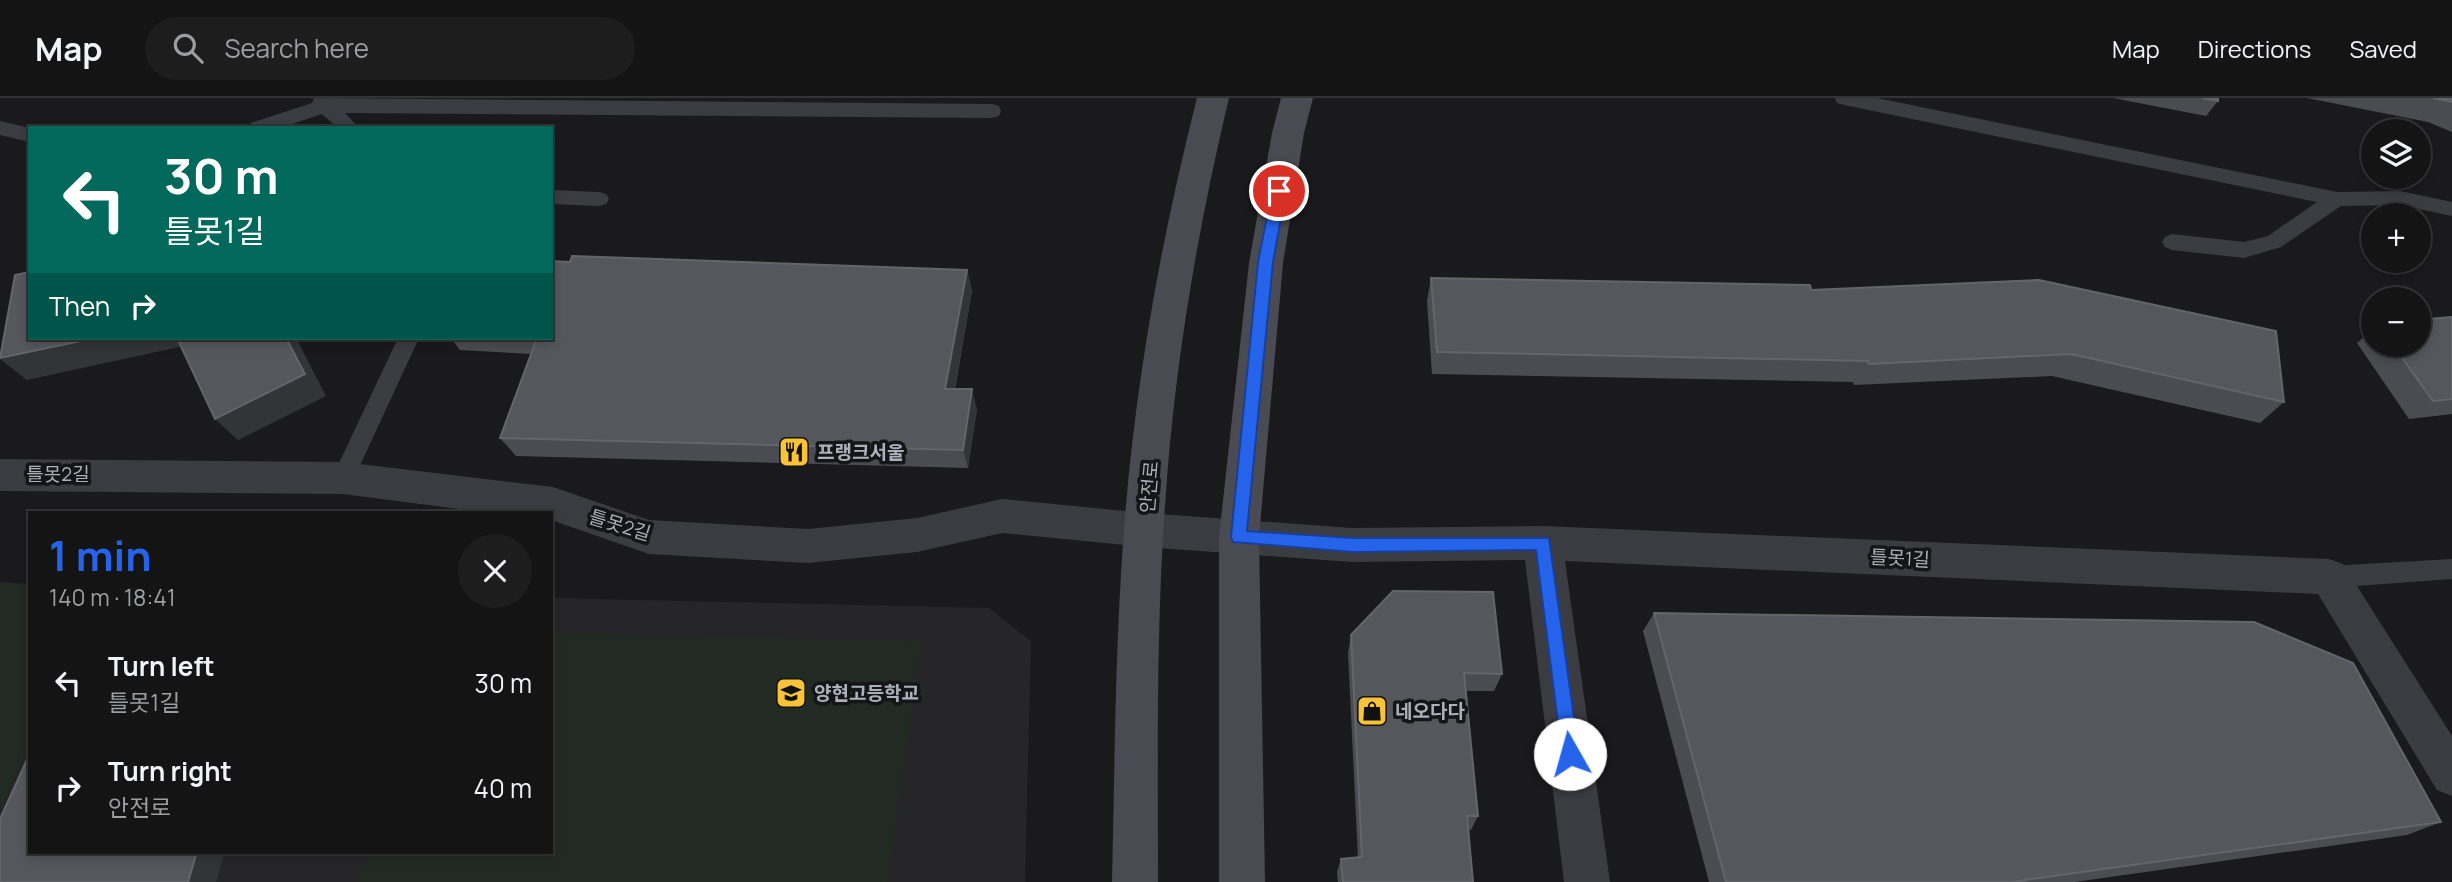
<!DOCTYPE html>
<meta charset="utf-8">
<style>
:root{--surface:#141415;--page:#1d1d1e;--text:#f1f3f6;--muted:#9d9ea0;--line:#333334;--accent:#2563eb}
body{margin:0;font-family:Manrope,"Noto Sans KR",sans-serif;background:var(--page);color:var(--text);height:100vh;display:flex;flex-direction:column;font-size:26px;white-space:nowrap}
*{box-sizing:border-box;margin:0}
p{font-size:23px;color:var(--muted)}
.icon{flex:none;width:38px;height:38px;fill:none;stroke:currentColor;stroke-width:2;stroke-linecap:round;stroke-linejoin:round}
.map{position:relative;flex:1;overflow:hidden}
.side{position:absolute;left:28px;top:413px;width:525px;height:343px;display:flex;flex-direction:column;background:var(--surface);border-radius:0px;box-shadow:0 4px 10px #0003,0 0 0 2px var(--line)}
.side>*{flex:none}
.guide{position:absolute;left:28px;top:28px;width:525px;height:214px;border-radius:0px;box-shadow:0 4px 10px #0003,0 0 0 2px var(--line);background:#00695c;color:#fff;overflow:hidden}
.controls{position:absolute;left:2361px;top:21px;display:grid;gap:14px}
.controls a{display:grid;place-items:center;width:70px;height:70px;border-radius:50%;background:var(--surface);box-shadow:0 4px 10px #0003,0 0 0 2px var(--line);font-size:35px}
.pin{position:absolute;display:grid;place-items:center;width:60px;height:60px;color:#fff;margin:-30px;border:4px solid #fff;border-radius:50%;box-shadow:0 2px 7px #0007}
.me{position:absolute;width:77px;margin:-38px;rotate:353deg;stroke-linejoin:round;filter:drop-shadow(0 0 5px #0008)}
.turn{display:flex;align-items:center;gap:24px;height:147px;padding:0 21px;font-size:32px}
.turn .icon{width:91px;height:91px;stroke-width:2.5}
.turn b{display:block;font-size:49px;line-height:60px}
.then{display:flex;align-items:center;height:66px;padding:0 21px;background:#0003;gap:14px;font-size:26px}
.round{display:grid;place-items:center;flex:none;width:74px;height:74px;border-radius:37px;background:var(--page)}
.overview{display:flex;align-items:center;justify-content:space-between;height:119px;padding:0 21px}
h1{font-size:42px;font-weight:700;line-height:52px;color:var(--accent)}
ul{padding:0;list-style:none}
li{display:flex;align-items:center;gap:21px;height:105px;padding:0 21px}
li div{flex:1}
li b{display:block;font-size:26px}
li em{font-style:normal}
header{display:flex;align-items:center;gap:42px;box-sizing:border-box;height:98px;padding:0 35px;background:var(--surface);border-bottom:2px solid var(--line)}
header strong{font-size:33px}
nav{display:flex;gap:38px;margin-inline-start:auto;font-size:24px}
.search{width:490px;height:63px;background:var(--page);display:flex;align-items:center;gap:18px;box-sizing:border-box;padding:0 24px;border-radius:38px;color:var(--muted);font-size:26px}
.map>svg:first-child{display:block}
.built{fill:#262629}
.green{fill:#212b23}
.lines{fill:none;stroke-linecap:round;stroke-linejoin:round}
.lane{fill:#3b3b42;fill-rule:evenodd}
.street{fill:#3b3b42;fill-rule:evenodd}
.secondary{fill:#494a52;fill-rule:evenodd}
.wall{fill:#4b4c51}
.shaded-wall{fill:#333437}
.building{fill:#56575d;stroke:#63656c;stroke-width:2}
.route{fill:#2563eb;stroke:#184099;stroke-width:2}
.labels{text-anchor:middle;stroke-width:7;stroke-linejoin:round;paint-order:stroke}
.poi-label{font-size:19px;font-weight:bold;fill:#acb0bc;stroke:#151517;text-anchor:start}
.street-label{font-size:19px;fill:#acb0bc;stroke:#151517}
</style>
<header>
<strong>Map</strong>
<div class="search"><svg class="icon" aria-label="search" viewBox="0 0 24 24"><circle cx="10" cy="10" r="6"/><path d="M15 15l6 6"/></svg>Search here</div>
<nav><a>Map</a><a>Directions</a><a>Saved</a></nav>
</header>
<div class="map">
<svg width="2452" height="784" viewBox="0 0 2452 784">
<rect width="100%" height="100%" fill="#1a1a1c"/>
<path class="built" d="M551 500 989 510 1031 543 1025 784H0V710L30 647V754H551Z"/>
<path class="green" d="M0 484 30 486V647L0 710Z
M551 535 921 543 887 784H358L368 754H551Z"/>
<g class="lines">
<path class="lane" d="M314 0 992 6 999 8 1001 13 999 18 992 20 345 15 359 30H338L322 16 280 30H249L251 25 312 5Z
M1835 0H1877L2337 94 2400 93 2452 104V118L2400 107 2341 108 2281 149 2244 160 2172 152 2165 149 2162 144 2165 139 2172 136 2244 144 2268 138 2317 104 1844 7 1837 5Z
M0 23 30 30V44L0 37Z
M551 92 599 94 606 96 609 101 606 106 599 108 551 106Z
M398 240H419L351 387 343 390 335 387 332 380Z
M2452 461V481L2329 490 2321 486 2317 479 2321 472 2329 468Z"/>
<path class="street" d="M0 361 343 364 553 389 649 422 808 431 917 420 1002 401 1145 415 1352 430 1543 428 2329 461 2343 466 2452 638V698L2437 692 2318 496 1565 463 1610 784H1564L1525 462 1352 464 1145 449 1002 435 917 454 808 465 649 456 551 422V415H490L343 396 0 393Z"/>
<path class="secondary" d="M1197 0H1229C1197 134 1174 270 1165 408 1156 533 1158 659 1158 784H1112C1115 658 1115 533 1126 407 1138 269 1163 134 1197 0Z
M1281 0H1313L1304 35 1283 165 1259 439 1265 784H1219V439L1249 165 1272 35Z"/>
</g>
<path class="wall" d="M2113 0H2218V3L2206 18Z
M2307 0H2452V34L2428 24Z
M570 164 967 172 972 193 955 291 977 311 968 370 516 358 500 340 531 256 460 252 451 240H551Z
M1431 180 1811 192 2284 304 2260 325 2052 278 1854 287 1853 284 1432 276 1427 203Z
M2452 219V316L2409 321 2357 245 2373 231V247H2418Z
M1654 515 2441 724 2407 737 2075 784H1709L1643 533Z
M1351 537 1502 576 1494 593H1466L1478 718 1471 732H1468L1473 784H1338L1337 774 1341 761 1358 760 1348 555Z"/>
<path class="shaded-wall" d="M967 172 972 193 951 310 945 291Z
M95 240H187L193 246 27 282 0 261Z
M286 240H296L326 298 238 342 215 321Z
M972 291 977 311 968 370 963 352Z
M197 754H225L216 784H188Z"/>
<path class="building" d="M2203 0H2218V3Z
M2433 0H2452V4L2449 3Z
M572 158 967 172 945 291H972L963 352 500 340 537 240H551V163L570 164Z
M30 174V240H95L0 260 15 177Z
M1431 180 1810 187 1811 192 2039 182 2276 233 2284 304 2071 256 1869 266 1868 263 1437 254Z
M2452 219V301L2433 303 2393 247H2418V222Z
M177 240H286L305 276 215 321Z
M1393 493 1493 494 1502 576 1464 575 1478 718H1467L1473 784H1343L1341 761 1362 759 1351 537Z
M1654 515 2254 524 2353 565 2441 724 2011 784H1726Z
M30 655V754H197L188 784H0V721Z"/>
<path class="route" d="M1279 88 1286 93 1273 164 1247 433 1352 440H1549L1579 656 1577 662 1570 665 1564 662 1562 656 1536 452 1352 454 1233 444 1231 439 1258 164 1272 93Z"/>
<defs>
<g id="restaurant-square" transform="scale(1.575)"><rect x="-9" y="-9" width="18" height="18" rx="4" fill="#f8c336" stroke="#151517"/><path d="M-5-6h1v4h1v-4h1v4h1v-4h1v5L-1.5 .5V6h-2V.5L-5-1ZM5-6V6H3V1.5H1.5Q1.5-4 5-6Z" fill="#111"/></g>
<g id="school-square" transform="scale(1.575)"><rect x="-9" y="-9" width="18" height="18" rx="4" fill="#f8c336" stroke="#151517"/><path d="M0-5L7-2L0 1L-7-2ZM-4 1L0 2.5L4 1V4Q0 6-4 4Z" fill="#111"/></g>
<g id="shop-square" transform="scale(1.575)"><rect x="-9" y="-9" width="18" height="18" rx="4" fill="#f8c336" stroke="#151517"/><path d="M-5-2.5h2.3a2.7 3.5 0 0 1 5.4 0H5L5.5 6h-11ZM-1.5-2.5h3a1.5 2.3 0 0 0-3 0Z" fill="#111"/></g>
</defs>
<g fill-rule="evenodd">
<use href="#restaurant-square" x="794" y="354"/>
<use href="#school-square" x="791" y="595"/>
<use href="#shop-square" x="1372" y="613"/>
</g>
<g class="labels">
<g class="poi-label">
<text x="817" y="361">프랭크서울</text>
<text x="814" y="602">양현고등학교</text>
<text x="1395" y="620">네오다다</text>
</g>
<g class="street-label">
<text x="58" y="383">틀못2길</text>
<text transform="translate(1149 389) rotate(-85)" y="7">안전로</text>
<text transform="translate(620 427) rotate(17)" y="7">틀못2길</text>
<text transform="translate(1900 460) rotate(3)" y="7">틀못1길</text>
</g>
</g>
</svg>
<div class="controls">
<a><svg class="icon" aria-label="layers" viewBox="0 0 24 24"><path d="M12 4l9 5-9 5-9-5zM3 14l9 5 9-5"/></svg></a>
<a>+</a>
<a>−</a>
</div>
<div class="pin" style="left:1279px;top:93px;background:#d93025"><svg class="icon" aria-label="arrive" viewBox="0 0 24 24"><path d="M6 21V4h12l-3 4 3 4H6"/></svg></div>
<svg class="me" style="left:1570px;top:656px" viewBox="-20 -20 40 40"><circle r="19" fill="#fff"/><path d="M0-13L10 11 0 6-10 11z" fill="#2563eb"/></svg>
<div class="guide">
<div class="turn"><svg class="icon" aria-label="left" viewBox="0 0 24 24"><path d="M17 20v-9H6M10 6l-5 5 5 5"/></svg><div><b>30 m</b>틀못1길</div></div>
<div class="then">Then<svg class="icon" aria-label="right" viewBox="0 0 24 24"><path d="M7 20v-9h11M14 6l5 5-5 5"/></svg></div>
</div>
<section class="side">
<div class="overview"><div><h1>1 min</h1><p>140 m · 18:41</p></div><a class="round"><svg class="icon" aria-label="close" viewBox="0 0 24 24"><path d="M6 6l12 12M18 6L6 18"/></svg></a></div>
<ul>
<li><svg class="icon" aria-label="left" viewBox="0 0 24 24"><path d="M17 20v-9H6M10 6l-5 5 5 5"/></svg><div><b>Turn left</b><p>틀못1길</p></div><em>30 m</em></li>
<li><svg class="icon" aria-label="right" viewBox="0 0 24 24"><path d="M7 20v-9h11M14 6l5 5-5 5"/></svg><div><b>Turn right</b><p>안전로</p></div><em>40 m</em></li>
</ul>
</section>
</div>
